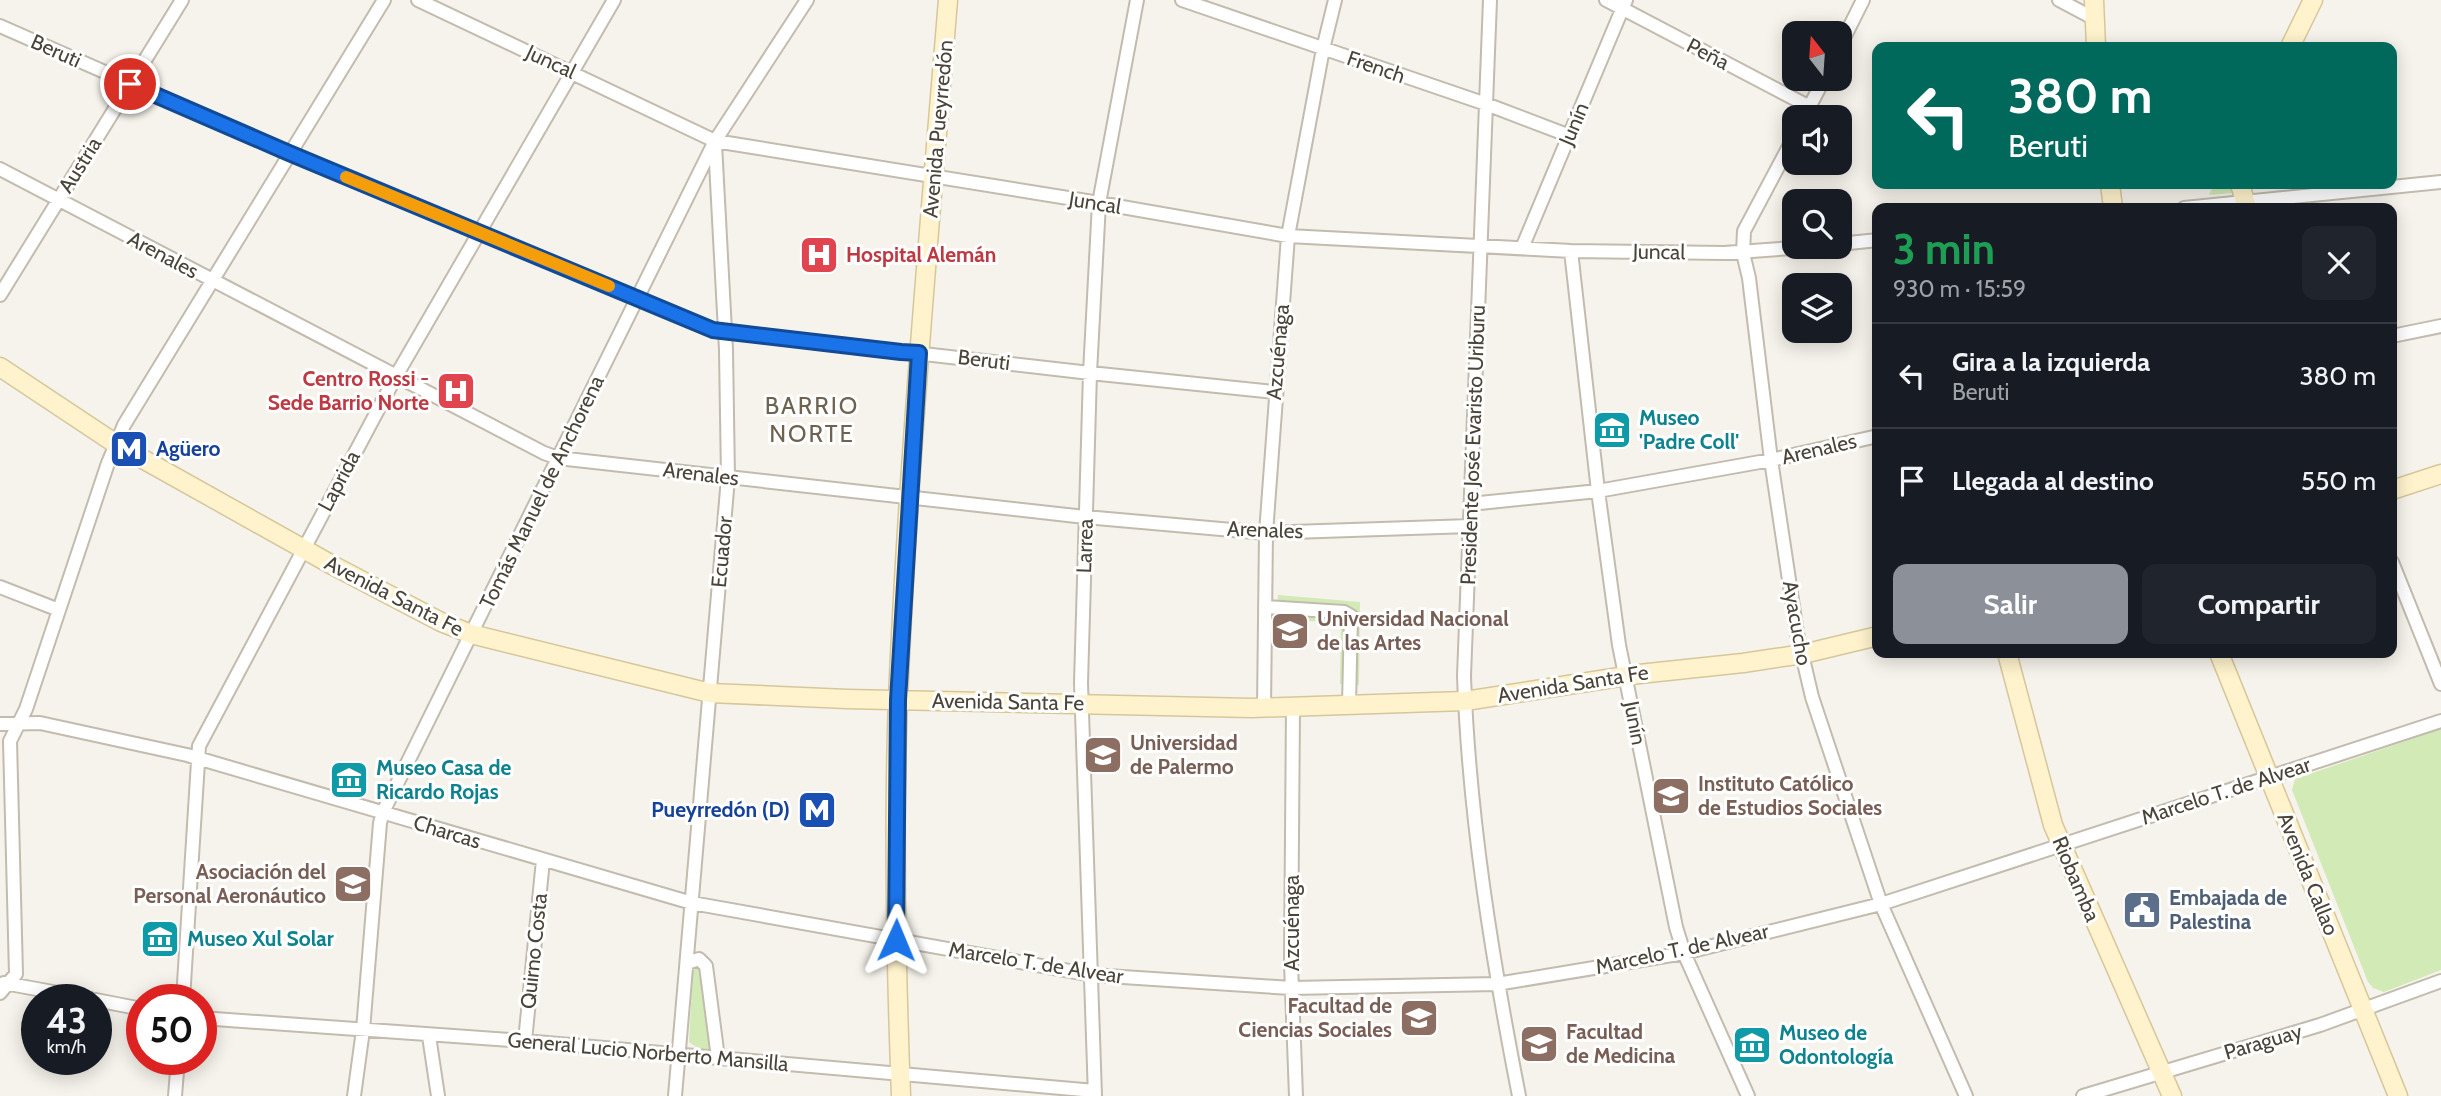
<!DOCTYPE html>
<html lang="es">
<meta charset="utf-8">
<style>
:root{--surface:#171b24;--page:#20242c;--text:#f1f3f6;--muted:#9ea1a6;--line:#363941;--accent:#8c9099}
body{margin:0;font-family:Cabin,sans-serif;background:var(--page);color:var(--text);height:100vh;display:flex;flex-direction:column;font-size:26px;white-space:nowrap}
*{box-sizing:border-box;margin:0}
p{font-size:23px;color:var(--muted)}
.icon{flex:none;width:38px;height:38px;fill:none;stroke:currentColor;stroke-width:2;stroke-linecap:round;stroke-linejoin:round}
.map{position:relative;flex:1;overflow:hidden}
.details{position:absolute;left:1872px;top:203px;width:525px;height:455px;display:flex;flex-direction:column;background:var(--surface);border-radius:14px;box-shadow:0 4px 18px #0003}
.details>*{flex:none}
.guide{position:absolute;left:1872px;top:42px;width:525px;height:147px;border-radius:14px;box-shadow:0 4px 18px #0003;background:#00695c;color:#fff;overflow:hidden}
.needle{width:46px;rotate:343deg}
.tools{position:absolute;left:1782px;top:21px;display:grid;gap:14px}
.tools a{display:grid;place-items:center;width:70px;height:70px;border-radius:14px;background:var(--surface);box-shadow:0 4px 18px #0003;font-size:35px}
.speed{position:absolute;left:21px;top:984px;display:flex;gap:14px;font-size:35px;font-weight:700;text-align:center}
.speed>*{display:grid;place-content:center;width:91px;height:91px;border-radius:50%;background:var(--surface);box-shadow:0 4px 18px #0003;line-height:1}
.speed small{font-size:18px;font-weight:400}
.speed .limit{border:10px solid #d22;background:#fff;color:#111}
.pin{position:absolute;display:grid;place-items:center;width:60px;height:60px;color:#fff;margin:-30px;border:4px solid #fff;border-radius:50%;box-shadow:0 2px 7px #0007}
.me{position:absolute;width:77px;margin:-38px;rotate:1deg;stroke-linejoin:round;filter:drop-shadow(0 0 5px #0008)}
.turn{display:flex;align-items:center;gap:24px;height:147px;padding:0 21px;font-size:32px}
.turn .icon{width:91px;height:91px;stroke-width:2.5}
.turn b{display:block;font-size:49px;line-height:60px}
.round{display:grid;place-items:center;flex:none;width:74px;height:74px;border-radius:14px;background:var(--page)}
.overview{display:flex;align-items:center;justify-content:space-between;height:119px;padding:0 21px}
h1{font-size:42px;font-weight:700;line-height:52px;color:#1e9e55}
.cta{display:flex;gap:14px;margin-top:auto;padding:14px 21px}
.cta a{flex:1;height:80px;border-radius:14px;background:var(--accent);color:#fff;font-size:28px;font-weight:700;line-height:80px;text-align:center}
.cta a+a{background:var(--page);color:var(--text)}
ul{padding:0;list-style:none}
li{display:flex;align-items:center;gap:21px;height:105px;padding:0 21px;border-top:2px solid var(--line)}
li div{flex:1}
li b{display:block;font-size:26px}
li em{font-style:normal}
.map>svg:first-child{display:block}
.green{fill:#d2eab5}
.lines{fill:none;stroke-linecap:round;stroke-linejoin:round}
.street-casing{stroke:#c2bbae;stroke-width:16}
.secondary-casing{stroke:#d6c79b;stroke-width:21}
.street{stroke:#fff;stroke-width:12}
.secondary{stroke:#fff3cd;stroke-width:18}
.route-casing{stroke:#114b97;stroke-width:18}
.route{stroke:#1a73e8;stroke-width:12}
.slow{stroke:#f59e0b;stroke-width:12}
.labels{text-anchor:middle;stroke-width:6;stroke-linejoin:round;paint-order:stroke}
.street-label{font-size:21px;fill:#4b4439;stroke:#fff}
.health-label{font-size:21px;font-weight:bold;fill:#be3a42;stroke:#fff;text-anchor:start}
.culture-label{font-size:21px;font-weight:bold;fill:#0d838f;stroke:#fff;text-anchor:start}
.transit-label{font-size:21px;font-weight:bold;fill:#164399;stroke:#fff;text-anchor:start}
.education-label{font-size:21px;font-weight:bold;fill:#785e54;stroke:#fff;text-anchor:start}
.service-label{font-size:21px;font-weight:bold;fill:#4e5e75;stroke:#fff;text-anchor:start}
.quarter-label{font-size:24px;letter-spacing:2px;fill:#6e6250;stroke:#fff}
</style>
<div class="map">
<svg width="2441" height="1096" viewBox="0 0 2441 1096">
<rect width="100%" height="100%" fill="#f6f3ec"/>
<path class="green" d="M2214 184H2230L2232 193 2209 195Z
M1278 595 1360 602 1359 685 1340 684 1341 623 1277 619Z
M2441 729V970L2384 992 2373 988 2368 982 2292 790 2295 779Z
M699 966 703 967 715 1048C704 1051 698 1049 689 1042L693 969Z"/>
<g class="lines">
<g class="street-casing">
<path id="street" d="M418 0 715 141 1099 203 1288 236 1571 251 1724 253 1806 247
M1182 0 1486 104 1570 136
M1490 0 1464 676C1469 817 1492 958 1519 1096
M1606 0 1810 107
M2059 0 2093 18
M0 26 289 153 713 330 1090 373 1275 392
M1839 48 1863 0
M1804 117 1824 79
M1794 137 1744 231 1743 253 1749 278 1771 460 1797 633 1812 697 1881 904 1966 1096
M0 169 544 453 558 458 1085 517 1266 533 1470 526
M2184 208 2441 182
M1839 244 1878 240
M1522 248 1626 0
M1571 251 1598 491 1619 645 1676 927 1684 953 1748 1096
M0 295 182 0
M2392 336 2441 326
M1470 504 1598 491 1771 460 1878 436
M2392 562 2441 684
M0 587 59 610
M1265 607 1344 612 1351 616 1349 705
M1264 708 1266 533 1288 236 1323 49 1335 0
M1293 708 1291 963 1296 1096
M0 724 40 723 187 755 692 903 1092 975 1291 988 1497 984 1684 953 1881 904 2441 721
M687 963 699 959 706 966 718 1058
M4 983 91 999
M0 993 16 974 10 741 26 709 108 463 124 425 384 0
M183 999 199 746 396 376 614 0
M96 1000 142 1009
M201 1018 525 1041 1095 1091
M429 1036 438 1096
M525 1041 543 860
M175 1096 178 1059
M354 1096 363 1030 380 823 383 812 715 141 807 0
M675 1096 728 478 726 350 715 144
M1095 1096 1081 683 1090 373 1099 203 1137 0
M2083 1096 2320 1025 2441 981"/>
</g>
<g class="secondary-casing">
<path id="secondary" d="M2094 0 2096 47
M2290 47 2313 0
M2110 184 2113 208
M2240 184 2247 208
M0 367 116 444 334 566 441 622 471 634 710 693 847 699 1252 708 1465 701 1639 674 1743 663 1803 654 1878 636
M2392 490 2441 474
M2007 653 2053 825 2172 1096
M2219 653 2398 1096
M901 1096C896 964 893 831 898 699 908 466 929 233 948 0"/>
</g>
<use href="#street" class="street"/>
<use href="#secondary" class="secondary"/>
</g>
<g class="lines">
<g class="route-casing">
<path id="route" d="M130 84 289 153 713 330 901 352 919 353 898 700 896 940"/>
</g>
<use href="#route" class="route"/>
<path class="slow" d="M346 177 609 286"/>
</g>
<defs>
<g id="hospital-square" transform="scale(2.0125)"><rect x="-9" y="-9" width="18" height="18" rx="4" fill="#e0444e" stroke="#fff"/><path d="M-5-5h3v3.5h4V-5h3V5h-3V1.5h-4V5h-3Z" fill="#fff"/></g>
<g id="museum-square" transform="scale(2.0125)"><rect x="-9" y="-9" width="18" height="18" rx="4" fill="#0f9aa8" stroke="#fff"/><path d="M0-6L6-3V-2H-6V-3ZM-5-1h2V3h-2ZM-1-1h2V3h-2ZM3-1h2V3H3ZM-6 4H6V6H-6Z" fill="#fff"/></g>
<g id="metro-square" transform="scale(2.0125)"><rect x="-9" y="-9" width="18" height="18" rx="4" fill="#1a4fb4" stroke="#fff"/><path d="M-5.5 5V-5H-3L0 0L3-5H5.5V5H3V-.5L0 4L-3-.5V5Z" fill="#fff"/></g>
<g id="university-square" transform="scale(2.0125)"><rect x="-9" y="-9" width="18" height="18" rx="4" fill="#8d6e63" stroke="#fff"/><path d="M0-5L7-2L0 1L-7-2ZM-4 1L0 2.5L4 1V4Q0 6-4 4Z" fill="#fff"/></g>
<g id="civic-square" transform="scale(2.0125)"><rect x="-9" y="-9" width="18" height="18" rx="4" fill="#5c6f8a" stroke="#fff"/><path d="M-.6-6.5H3V-4.5H.6V-3L4-1V1h2V6H-6V1h2V-1L-.6-3ZM-1.2 2.5V6h2.4V2.5Z" fill="#fff"/></g>
</defs>
<g fill-rule="evenodd">
<use href="#hospital-square" x="819" y="255"/>
<use href="#hospital-square" x="456" y="391"/>
<use href="#museum-square" x="1612" y="430"/>
<use href="#metro-square" x="129" y="449"/>
<use href="#university-square" x="1290" y="631"/>
<use href="#university-square" x="1103" y="755"/>
<use href="#museum-square" x="349" y="780"/>
<use href="#university-square" x="1671" y="796"/>
<use href="#metro-square" x="817" y="810"/>
<use href="#university-square" x="353" y="884"/>
<use href="#civic-square" x="2142" y="910"/>
<use href="#museum-square" x="160" y="939"/>
<use href="#university-square" x="1419" y="1018"/>
<use href="#university-square" x="1539" y="1044"/>
<use href="#museum-square" x="1752" y="1045"/>
</g>
<g class="labels">
<g class="street-label">
<text transform="translate(56 51) rotate(24)" y="7">Beruti</text>
<text transform="translate(1708 54) rotate(27)" y="7">Peña</text>
<text transform="translate(551 62) rotate(25)" y="7">Juncal</text>
<text transform="translate(1376 67) rotate(19)" y="7">French</text>
<text transform="translate(1574 124) rotate(-67)" y="7">Junín</text>
<text transform="translate(938 129) rotate(-85)" y="7">Avenida Pueyrredón</text>
<text transform="translate(80 165) rotate(-58)" y="7">Austria</text>
<text transform="translate(1095 203) rotate(9)" y="7">Juncal</text>
<text transform="translate(1659 252) rotate(1)" y="7">Juncal</text>
<text transform="translate(163 255) rotate(28)" y="7">Arenales</text>
<text transform="translate(1278 352) rotate(-85)" y="7">Azcuénaga</text>
<text transform="translate(984 360) rotate(7)" y="7">Beruti</text>
<text transform="translate(1473 445) rotate(-88)" y="7">Presidente José Evaristo Uriburu</text>
<text transform="translate(1819 449) rotate(-13)" y="7">Arenales</text>
<text transform="translate(701 474) rotate(7)" y="7">Arenales</text>
<text transform="translate(339 481) rotate(-62)" y="7">Laprida</text>
<text transform="translate(542 492) rotate(-64)" y="7">Tomás Manuel de Anchorena</text>
<text transform="translate(1265 530) rotate(2)" y="7">Arenales</text>
<text transform="translate(1085 546) rotate(-88)" y="7">Larrea</text>
<text transform="translate(722 552) rotate(-85)" y="7">Ecuador</text>
<text transform="translate(394 596) rotate(27)" y="7">Avenida Santa Fe</text>
<text transform="translate(1797 623) rotate(80)" y="7">Ayacucho</text>
<text transform="translate(1573 684) rotate(-9)" y="7">Avenida Santa Fe</text>
<text transform="translate(1008 702) rotate(1)" y="7">Avenida Santa Fe</text>
<text transform="translate(1635 723) rotate(79)" y="7">Junín</text>
<text transform="translate(2226 791) rotate(-18)" y="7">Marcelo T. de Alvear</text>
<text transform="translate(447 832) rotate(17)" y="7">Charcas</text>
<text transform="translate(2308 874) rotate(68)" y="7">Avenida Callao</text>
<text transform="translate(2076 879) rotate(67)" y="7">Riobamba</text>
<text transform="translate(1292 923) rotate(-90)" y="7">Azcuénaga</text>
<text transform="translate(1682 949) rotate(-12)" y="7">Marcelo T. de Alvear</text>
<text transform="translate(534 951) rotate(-84)" y="7">Quirno Costa</text>
<text transform="translate(1036 963) rotate(9)" y="7">Marcelo T. de Alvear</text>
<text transform="translate(2263 1042) rotate(-16)" y="7">Paraguay</text>
<text transform="translate(648 1052) rotate(5)" y="7">General Lucio Norberto Mansilla</text>
</g>
<g class="health-label">
<text x="846" y="262">Hospital Alemán</text>
<text x="429" y="386" text-anchor="end">Centro Rossi -<tspan x="429" dy="24">Sede Barrio Norte</tspan></text>
</g>
<g class="culture-label">
<text x="1639" y="425">Museo<tspan x="1639" dy="24">'Padre Coll'</tspan></text>
<text x="376" y="775">Museo Casa de<tspan x="376" dy="24">Ricardo Rojas</tspan></text>
<text x="187" y="946">Museo Xul Solar</text>
<text x="1779" y="1040">Museo de<tspan x="1779" dy="24">Odontología</tspan></text>
</g>
<g class="transit-label">
<text x="156" y="456">Agüero</text>
<text x="790" y="817" text-anchor="end">Pueyrredón (D)</text>
</g>
<g class="education-label">
<text x="1317" y="626">Universidad Nacional<tspan x="1317" dy="24">de las Artes</tspan></text>
<text x="1130" y="750">Universidad<tspan x="1130" dy="24">de Palermo</tspan></text>
<text x="1698" y="791">Instituto Católico<tspan x="1698" dy="24">de Estudios Sociales</tspan></text>
<text x="326" y="879" text-anchor="end">Asociación del<tspan x="326" dy="24">Personal Aeronáutico</tspan></text>
<text x="1392" y="1013" text-anchor="end">Facultad de<tspan x="1392" dy="24">Ciencias Sociales</tspan></text>
<text x="1566" y="1039">Facultad<tspan x="1566" dy="24">de Medicina</tspan></text>
</g>
<g class="service-label">
<text x="2169" y="905">Embajada de<tspan x="2169" dy="24">Palestina</tspan></text>
</g>
<g class="quarter-label">
<text x="812" y="414">BARRIO<tspan x="812" dy="28">NORTE</tspan></text>
</g>
</g>
</svg>
<div class="tools">
<a><svg class="needle" viewBox="-14 -14 28 28"><path d="M0-13l5 13h-10z" fill="#e53935"/><path d="M0 13l5-13h-10z" fill="#9ea1a6"/></svg></a>
<a><svg class="icon" aria-label="sound" viewBox="0 0 24 24"><path d="M4 9h4l5-4v14l-5-4H4zM17 9q2 3 0 6"/></svg></a>
<a><svg class="icon" aria-label="search" viewBox="0 0 24 24"><circle cx="10" cy="10" r="6"/><path d="M15 15l6 6"/></svg></a>
<a><svg class="icon" aria-label="layers" viewBox="0 0 24 24"><path d="M12 4l9 5-9 5-9-5zM3 14l9 5 9-5"/></svg></a>
</div>
<div class="speed"><div>43<small>km/h</small></div><div class="limit">50</div></div>
<div class="pin" style="left:130px;top:84px;background:#d93025"><svg class="icon" aria-label="arrive" viewBox="0 0 24 24"><path d="M6 21V4h12l-3 4 3 4H6"/></svg></div>
<svg class="me" style="left:896px;top:940px" viewBox="-20 -20 40 40"><path d="M0-17L14 15 0 8-14 15z" fill="#1a73e8" stroke="#fff" stroke-width="4"/></svg>
<div class="guide">
<div class="turn"><svg class="icon" aria-label="left" viewBox="0 0 24 24"><path d="M17 20v-9H6M10 6l-5 5 5 5"/></svg><div><b>380 m</b>Beruti</div></div>
</div>
<section class="details">
<div class="overview"><div><h1>3 min</h1><p>930 m · 15:59</p></div><a class="round"><svg class="icon" aria-label="close" viewBox="0 0 24 24"><path d="M6 6l12 12M18 6L6 18"/></svg></a></div>
<ul>
<li><svg class="icon" aria-label="left" viewBox="0 0 24 24"><path d="M17 20v-9H6M10 6l-5 5 5 5"/></svg><div><b>Gira a la izquierda</b><p>Beruti</p></div><em>380 m</em></li>
<li><svg class="icon" aria-label="arrive" viewBox="0 0 24 24"><path d="M6 21V4h12l-3 4 3 4H6"/></svg><div><b>Llegada al destino</b></div><em>550 m</em></li>
</ul>
<div class="cta"><a>Salir</a><a>Compartir</a></div>
</section>
</div>
